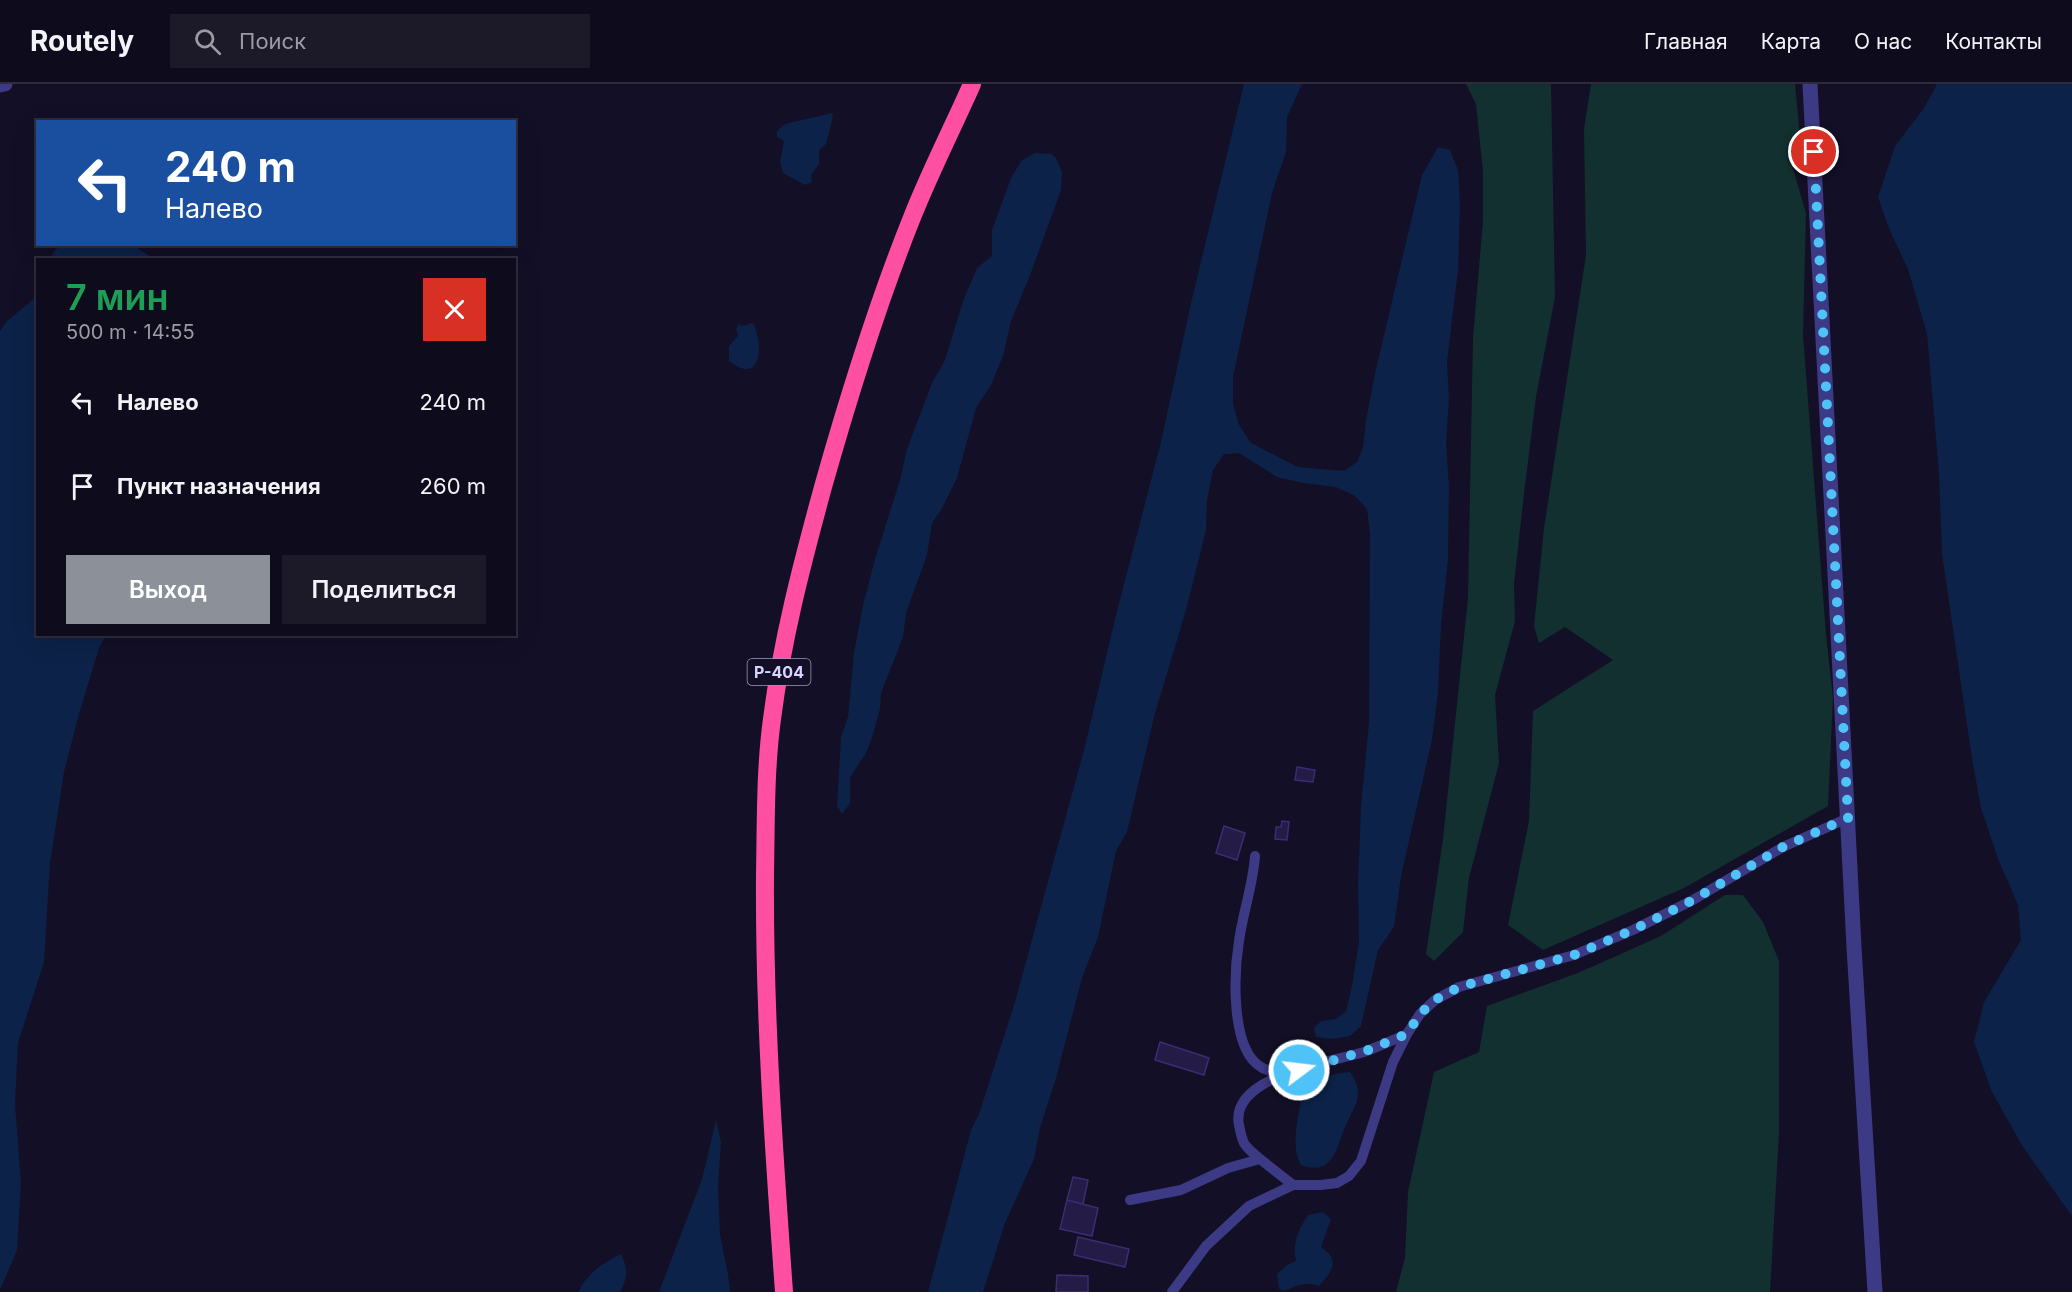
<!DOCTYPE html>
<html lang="ru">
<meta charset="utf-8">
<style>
:root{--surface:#0e0b1c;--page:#1c1929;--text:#f1f3f6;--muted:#9b9ba3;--line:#2e2b3b;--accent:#8c9099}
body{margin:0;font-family:Inter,sans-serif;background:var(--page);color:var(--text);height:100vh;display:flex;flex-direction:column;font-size:22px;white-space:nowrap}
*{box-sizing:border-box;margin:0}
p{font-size:20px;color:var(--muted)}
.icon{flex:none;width:33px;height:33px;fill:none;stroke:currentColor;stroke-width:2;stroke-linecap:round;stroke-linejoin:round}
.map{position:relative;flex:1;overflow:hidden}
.panel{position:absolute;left:36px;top:174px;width:480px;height:378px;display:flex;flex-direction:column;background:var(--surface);border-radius:0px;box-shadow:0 6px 24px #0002,0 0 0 2px var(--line)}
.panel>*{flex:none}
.top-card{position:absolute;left:36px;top:36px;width:480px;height:126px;border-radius:0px;box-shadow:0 6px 24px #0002,0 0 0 2px var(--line);background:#1a4fa0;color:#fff;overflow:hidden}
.pin{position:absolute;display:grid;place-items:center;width:51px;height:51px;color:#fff;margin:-26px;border:3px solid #fff;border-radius:50%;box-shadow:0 2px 6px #0007}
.me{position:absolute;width:66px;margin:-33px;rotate:75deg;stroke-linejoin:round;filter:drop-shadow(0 0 4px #0008)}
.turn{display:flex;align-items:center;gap:21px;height:126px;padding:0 30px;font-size:27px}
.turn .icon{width:78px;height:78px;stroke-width:2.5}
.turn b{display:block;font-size:42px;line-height:51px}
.round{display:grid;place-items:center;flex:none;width:63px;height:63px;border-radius:0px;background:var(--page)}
.overview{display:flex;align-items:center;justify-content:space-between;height:102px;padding:0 30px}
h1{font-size:36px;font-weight:600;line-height:45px;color:#1e9e55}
.primary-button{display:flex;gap:12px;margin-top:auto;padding:12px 30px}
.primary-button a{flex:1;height:69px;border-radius:0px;background:var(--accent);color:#fff;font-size:24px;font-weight:600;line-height:69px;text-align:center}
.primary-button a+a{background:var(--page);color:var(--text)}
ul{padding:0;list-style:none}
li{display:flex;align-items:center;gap:18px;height:84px;padding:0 30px}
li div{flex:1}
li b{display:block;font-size:22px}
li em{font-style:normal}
header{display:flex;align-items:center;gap:36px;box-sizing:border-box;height:84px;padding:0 30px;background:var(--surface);border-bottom:2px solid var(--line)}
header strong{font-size:28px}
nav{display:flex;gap:33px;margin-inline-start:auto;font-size:21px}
.search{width:420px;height:54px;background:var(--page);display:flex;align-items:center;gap:15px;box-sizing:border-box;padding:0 21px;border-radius:0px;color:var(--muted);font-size:22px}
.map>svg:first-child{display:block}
.green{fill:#12302f}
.water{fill:#0c2248}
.building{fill:#241b47;stroke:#3b2d73;stroke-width:1.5}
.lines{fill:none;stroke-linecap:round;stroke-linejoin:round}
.lane{stroke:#3d3a85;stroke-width:10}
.street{stroke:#3d3a85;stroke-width:15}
.highway{stroke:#ff4fa3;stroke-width:18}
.route{stroke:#4fc3f7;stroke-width:10;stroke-dasharray:0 18}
.labels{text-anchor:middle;stroke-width:6;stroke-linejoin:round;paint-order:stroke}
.shield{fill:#130f26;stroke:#9e99be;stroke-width:1.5}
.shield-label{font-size:16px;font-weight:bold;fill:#d9d4ff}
</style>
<header>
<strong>Routely</strong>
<div class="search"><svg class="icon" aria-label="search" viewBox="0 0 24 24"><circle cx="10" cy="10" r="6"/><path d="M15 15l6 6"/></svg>Поиск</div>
<nav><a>Главная</a><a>Карта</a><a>О нас</a><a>Контакты</a></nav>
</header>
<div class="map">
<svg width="2072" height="1208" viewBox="0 0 2072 1208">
<rect width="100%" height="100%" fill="#130f26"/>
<path class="green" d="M1466 0H1551L1555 213 1536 313 1524 410 1514 500 1515 537 1495 611 1499 679 1469 794 1463 848 1434 877 1426 870 1443 755 1468 514 1473 254 1483 137V88L1476 20Z
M1591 0H1795L1800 53 1792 81 1806 129 1803 251 1826 551 1833 613 1828 722 1684 804 1543 866 1508 841 1529 737 1533 627 1613 576 1565 543 1539 559 1534 542 1544 444 1586 171 1584 45Z
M1725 811H1743L1763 838 1779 877V1049L1770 1208H1396L1405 1174 1408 1108 1434 988 1479 968 1487 922 1578 889 1661 852Z"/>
<path class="water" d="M1244 0H1302L1287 33 1286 68 1272 109 1233 293V320L1239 341 1251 359 1298 383 1344 387 1357 378 1363 363 1366 336 1376 285 1422 91 1438 63 1450 66 1458 86 1460 121 1458 186 1447 278 1449 316 1446 360 1449 402 1448 476 1441 541 1438 608 1432 656 1401 792 1394 843 1378 866 1361 942 1350 952 1332 955 1316 953 1314 944 1321 937 1336 935 1346 927 1352 902 1359 857 1358 800 1361 723 1369 638 1370 450 1367 425 1355 412 1336 403 1303 399 1277 393 1239 369 1224 370 1213 386 1207 416 1206 446 1186 526 1154 633 1127 748 1116 767 1098 853 1082 894 1056 994 1040 1044 1034 1075 1005 1139 983 1208H928L971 1046 979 1030 1015 918 1084 666 1116 531 1161 358 1191 219Z
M1937 0H2072V1132L2023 1063 1992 1008 1974 958 1984 918 2021 856 2018 821 1998 775 1981 724 1972 675 1942 470 1939 389 1927 250 1908 185 1890 147 1878 113 1895 62 1924 24Z
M832 29 833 33 826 60 819 66V80L811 91 812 98 805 101 783 89 780 78 784 57 777 53V47L785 40Z
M1035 69 1051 70 1056 74 1062 88 1061 106 1029 194 1011 237 1003 272 991 301 976 324 957 394 941 426 932 439 927 471 906 529 903 553 881 609 880 625 871 657 865 671 850 693V719L842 730 837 722 841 653 848 633 854 569 863 521 875 475 900 396 907 365 932 299 945 276 963 217 977 184 992 172V146L1011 94 1022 76Z
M61 161H132L155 175H51L54 167Z
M37 212 38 550 106 551 99 564 79 630 64 688 50 779 44 878 18 959 15 1020 21 1099 17 1166 0 1206V247L6 238Z
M753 239C764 259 762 303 729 277V262L738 252 736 245 739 240 742 242Z
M1350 988C1355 995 1358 1001 1358 1010 1358 1019 1350 1032 1346 1041 1336 1063 1334 1093 1301 1081 1289 1059 1300 1031 1302 1007 1317 996 1332 989 1350 988Z
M716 1036 721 1058 718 1102 720 1151 728 1190 730 1208H659L702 1095Z
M1323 1128 1331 1135 1321 1163C1341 1176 1332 1188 1319 1202 1306 1197 1297 1201 1285 1207L1279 1205 1277 1190 1287 1181 1296 1177C1292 1161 1298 1145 1308 1131Z
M621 1170C628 1184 628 1194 620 1208H578C588 1189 602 1179 621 1170Z"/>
<path class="building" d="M1297 683 1315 686 1313 698 1295 696Z
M1282 737 1289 738 1287 756 1275 755 1276 743H1281Z
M1224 742 1245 749 1237 776 1216 769Z
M1160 958 1209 974 1204 991 1155 976Z
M1073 1093 1088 1096 1083 1120 1067 1116Z
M1067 1116 1098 1124 1092 1152 1060 1145Z
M1078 1153 1129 1165 1125 1183 1074 1171Z
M1057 1191 1088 1192V1208H1056Z"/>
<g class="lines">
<path class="lane" d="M1255 772C1253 801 1243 828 1239 857 1234 888 1230 965 1261 983 1267 987 1276 988 1283 990
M1260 1075C1244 1061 1243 1062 1239 1041 1229 992 1331 978 1364 968 1378 963 1393 956 1407 950
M1130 1116 1181 1106 1228 1084 1260 1075 1293 1101H1321L1337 1099 1349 1092 1361 1077 1393 978 1407 950 1420 930 1435 916 1459 903 1574 871 1633 846 1693 816 1783 763 1848 734
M1172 1208 1206 1162 1249 1122 1293 1101"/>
<path class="street" d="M1810 0 1854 863 1875 1208
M0 1 5 0"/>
<path class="highway" d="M784 1208C774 1069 764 930 765 790 766 739 765 686 772 635 782 556 802 480 823 403 849 311 877 220 913 131 931 86 953 43 972 0"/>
</g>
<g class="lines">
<path class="route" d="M1299 986 1366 967 1407 950 1420 930 1435 916 1459 903 1574 871 1633 846 1693 816 1783 763 1848 734 1814 68"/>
</g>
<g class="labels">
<rect class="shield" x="747.5" y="575" width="63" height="26" rx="4.5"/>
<g class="shield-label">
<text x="779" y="594">Р-404</text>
</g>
</g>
</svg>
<div class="pin" style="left:1814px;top:68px;background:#d93025"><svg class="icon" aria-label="arrive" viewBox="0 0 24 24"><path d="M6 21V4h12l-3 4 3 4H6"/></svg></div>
<svg class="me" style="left:1299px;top:986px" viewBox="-20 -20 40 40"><circle r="17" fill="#4fc3f7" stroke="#fff" stroke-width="3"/><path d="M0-11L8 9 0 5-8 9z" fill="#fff"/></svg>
<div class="top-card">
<div class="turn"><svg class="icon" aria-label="left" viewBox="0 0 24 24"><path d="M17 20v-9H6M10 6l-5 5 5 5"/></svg><div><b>240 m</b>Налево</div></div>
</div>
<section class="panel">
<div class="overview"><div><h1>7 мин</h1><p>500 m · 14:55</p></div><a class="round" style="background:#d93025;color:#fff"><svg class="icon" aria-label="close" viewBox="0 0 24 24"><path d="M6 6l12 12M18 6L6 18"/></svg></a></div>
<ul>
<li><svg class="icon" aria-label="left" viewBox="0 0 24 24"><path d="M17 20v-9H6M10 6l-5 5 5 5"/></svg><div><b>Налево</b></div><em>240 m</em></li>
<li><svg class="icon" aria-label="arrive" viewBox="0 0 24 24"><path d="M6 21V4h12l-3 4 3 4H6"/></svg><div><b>Пункт назначения</b></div><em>260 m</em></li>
</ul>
<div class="primary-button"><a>Выход</a><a>Поделиться</a></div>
</section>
</div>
